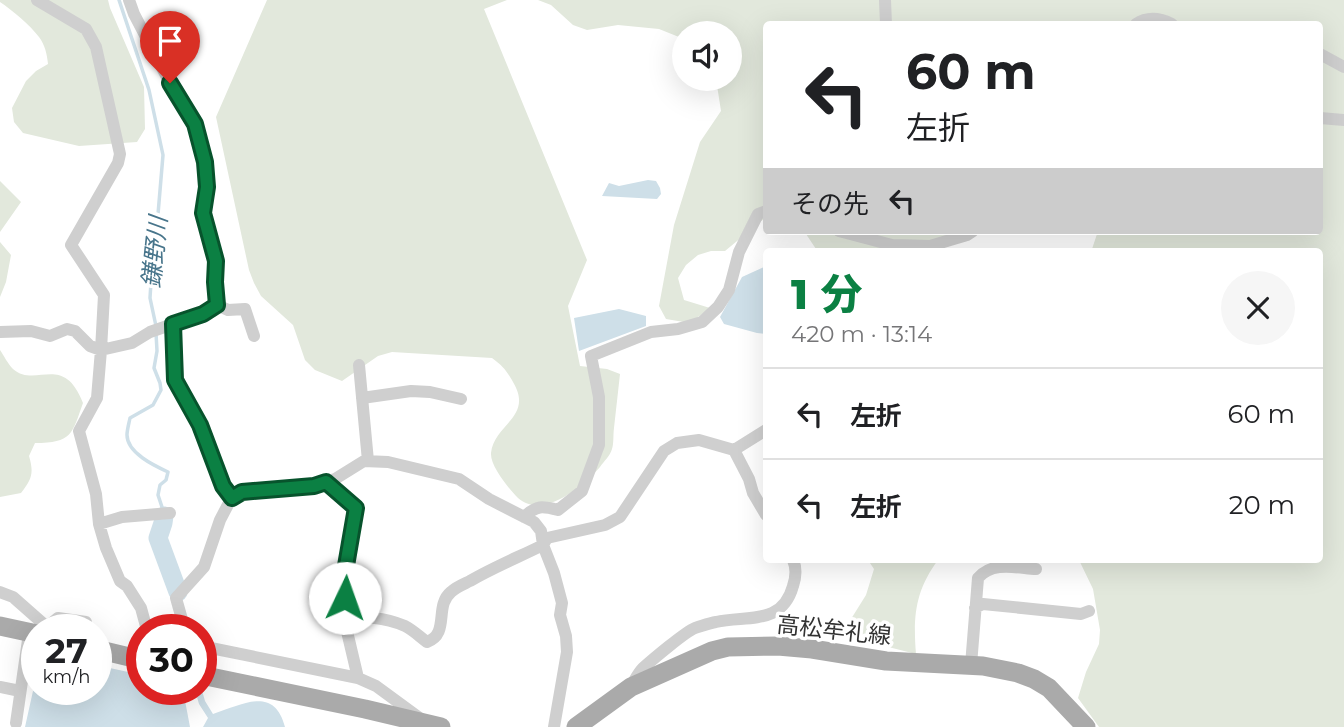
<!DOCTYPE html>
<html lang="ja">
<meta charset="utf-8">
<style>
:root{--surface:#fff;--page:#f6f6f6;--text:#202124;--muted:#757577;--line:#e0e0e0;--accent:#0b8043}
body{margin:0;font-family:Montserrat,"Noto Sans JP",sans-serif;background:var(--page);color:var(--text);height:100vh;display:flex;flex-direction:column;font-size:26px;white-space:nowrap}
*{box-sizing:border-box;margin:0}
p{font-size:23px;color:var(--muted)}
.icon{flex:none;width:38px;height:38px;fill:none;stroke:currentColor;stroke-width:2;stroke-linecap:round;stroke-linejoin:round}
.map{position:relative;flex:1;overflow:hidden}
.side{position:absolute;left:763px;top:248px;width:560px;height:315px;display:flex;flex-direction:column;background:var(--surface);border-radius:7px;box-shadow:0 7px 28px #0002}
.side>*{flex:none}
.guide{position:absolute;left:763px;top:21px;width:560px;height:214px;border-radius:7px;box-shadow:0 7px 28px #0002;background:#fff;color:var(--text);overflow:hidden}
.buttons{position:absolute;left:672px;top:21px;display:grid;gap:14px}
.buttons a{display:grid;place-items:center;width:70px;height:70px;border-radius:50%;background:var(--surface);box-shadow:0 7px 28px #0002;font-size:35px}
.speed{position:absolute;left:21px;top:614px;display:flex;gap:14px;font-size:35px;font-weight:700;text-align:center}
.speed>*{display:grid;place-content:center;width:91px;height:91px;border-radius:50%;background:var(--surface);box-shadow:0 7px 28px #0002;line-height:1}
.speed small{font-size:18px;font-weight:400}
.speed .limit{border:10px solid #d22;background:#fff;color:#111}
.pin{position:absolute;display:grid;place-items:center;width:60px;height:60px;color:#fff;margin:-72px -30px;border-radius:50% 50% 50% 0;rotate:-45deg;box-shadow:0 0 7px #0007}
.pin .icon{rotate:45deg}
.me{position:absolute;width:77px;margin:-38px;rotate:3deg;stroke-linejoin:round;filter:drop-shadow(0 0 5px #0008)}
.turn{display:flex;align-items:center;gap:24px;height:147px;padding:0 28px;font-size:32px}
.turn .icon{width:91px;height:91px;stroke-width:2.5}
.turn b{display:block;font-size:49px;line-height:60px}
.then{display:flex;align-items:center;height:66px;padding:0 28px;background:#0003;gap:14px;font-size:26px}
.round{display:grid;place-items:center;flex:none;width:74px;height:74px;border-radius:37px;background:var(--page)}
.head{display:flex;align-items:center;justify-content:space-between;height:119px;padding:0 28px}
h1{font-size:42px;font-weight:800;line-height:52px;color:var(--accent)}
ul{padding:0;list-style:none}
li{display:flex;align-items:center;gap:21px;height:91px;padding:0 28px;border-top:2px solid var(--line)}
li div{flex:1}
li b{display:block;font-size:26px}
li em{font-style:normal}
.map>svg:first-child{display:block}
.green{fill:#e2e8dc}
.water{fill:#cedfe8}
.lines{fill:none;stroke-linecap:round;stroke-linejoin:round}
.stream{stroke:#cedfe8;stroke-width:3.5}
.river{stroke:#cedfe8;stroke-width:19}
.street{stroke:#cfcfcf;stroke-width:12}
.primary{stroke:#aaa;stroke-width:19}
.route-casing{stroke:#07532c;stroke-width:18}
.route{stroke:#0b8043;stroke-width:12}
.labels{text-anchor:middle;stroke-width:7;stroke-linejoin:round;paint-order:stroke}
.street-label{font-size:23px;fill:#323232;stroke:#fff}
.water-label{font-size:24px;font-style:italic;fill:#48758b;stroke:#fff}
</style>
<div class="map">
<svg width="1344" height="727" viewBox="0 0 1344 727">
<rect width="100%" height="100%" fill="#fff"/>
<path class="green" d="M0 0H108L110 8 144 87 145 129 137 142 79 146 23 133 14 122 12 108 26 81 36 71 48 64C47 54 45 45 39 37 30 25 12 10 0 2Z
M267 0H507L484 9 587 260 568 306 580 366 607 369 620 374C618 392 616 410 614 428 613 435 614 443 612 449 610 456 604 461 600 467 584 486 543 520 518 498 509 489 490 466 491 453 494 424 534 417 513 382 506 370 503 366 492 358L392 352 378 356 342 381 315 370 305 360 293 325 261 296 254 283 249 270 216 117Z
M538 0H1344V727H1099L1078 698 1086 672 1099 644 1100 630 1093 589 1079 560H1320V252H1091L1098 231H1320V24H766V217L725 251H711L698 255 686 265 678 278 684 300 710 308 690 323 666 319 659 306 674 225 700 142 721 111 716 79H730V33H684V39L659 29 618 25 587 30 573 25 551 5Z
M0 181 21 202 0 232Z
M804 231H958L922 248 917 252H818Z
M0 242 11 255 6 282 0 297Z
M0 350C4 356 8 364 13 369 36 389 63 352 83 403 72 434 72 443 35 443L29 456C34 473 32 479 21 493L0 497Z
M868 560H938C915 591 913 617 916 654L841 635 866 595 874 569Z"/>
<path class="water" d="M648 180 656 181 660 188 661 194 657 199 602 196 609 183 619 186Z
M766 266V334L757 333 724 324 720 317 742 277Z
M619 309 646 316V326L579 351 574 318Z
M96 665 142 675V690H183L190 727H25L33 691 37 689 96 690Z
M201 687 205 701 213 714C242 705 274 685 285 727H203L208 718 199 704 195 690H201Z"/>
<g class="lines">
<path class="stream" d="M119 0 149 90 163 155 157 226 159 243 152 266 150 298 156 326
M156 333 157 351 154 368 160 383 161 390 153 405 130 418C129 423 127 430 127 435 127 453 155 466 168 472L166 480 160 485 158 495 163 510"/>
<path class="river" d="M164 516 163 523 158 538 178 592"/>
<path class="street" d="M37 0 86 29 96 47 120 154 118 163 71 245 104 295 101 350 97 398 79 431 96 494 99 524 106 548 120 581 127 586 141 608 147 630
M129 0 134 14 170 83 195 124 205 162 207 187 203 213 216 261 215 282 217 305 203 314 173 324 175 380 199 425 223 486 232 497
M885 0 886 24
M1136 24C1148 16 1160 18 1172 24
M1320 54 1344 67
M1320 118 1344 120
M839 231 892 245 930 246
M927 252 930 246 967 235 973 231
M217 305 228 310 245 309 254 336
M0 332 31 331 50 336 67 329 75 331 90 346 101 350 132 343 150 332 173 324
M359 365 368 461
M362 398 411 391 430 392 461 399
M734 450 766 430
M326 482 356 508C351 534 334 599 353 619
M524 517C537 505 542 506 558 510L582 491 599 445V397L591 356 651 332 678 329 702 322 718 307 729 290 739 252 758 214 766 211
M99 524 122 517 170 513
M0 592 13 597 47 627 58 618 86 622
M975 608 983 604 1081 614 1089 611
M185 630 176 598 204 567 220 520 232 497 242 492 314 486 335 479 364 461 388 462 459 479 489 499 534 522 541 531 543 545 554 573 562 603 560 615 566 636 567 652 554 727
M201 646 358 678
M971 665 978 578C992 561 1017 568 1036 569
M631 686C635 680 638 673 643 668 652 660 685 632 695 628 702 626 709 623 716 622 747 615 782 626 793 586 796 577 797 569 793 560
M0 687 20 691
M421 719 376 686 358 678 345 623C363 614 386 618 405 626 413 630 420 637 427 642 450 634 434 606 451 592 456 587 464 584 470 581 494 567 519 557 543 545L547 538 605 525 620 517 664 451 677 443 699 440 734 450 749 479 753 493 766 515
M16 723 29 633"/>
<path class="primary" d="M0 626 37 634
M96 649 142 660
M201 675 365 709 441 727
M576 727 631 687 712 651 728 647 778 646 812 649 886 661 983 666 1018 673 1034 679 1049 688 1086 727"/>
</g>
<g class="lines">
<g class="route-casing">
<path id="route" d="M170 83 195 124 205 162 207 187 203 213 216 261 215 282 217 305 203 314 173 324 175 380 200 425 223 486 232 498 242 492 314 486 326 482 356 508 343 583 345 598"/>
</g>
<use href="#route" class="route"/>
</g>
<g class="labels">
<g class="street-label">
<text transform="translate(834 630) rotate(6)" y="8">高松牟礼線</text>
</g>
<g class="water-label">
<text transform="translate(155 252) rotate(-84)" y="8">鎌野川</text>
</g>
</g>
</svg>
<div class="buttons">
<a><svg class="icon" aria-label="sound" viewBox="0 0 24 24"><path d="M4 9h4l5-4v14l-5-4H4zM17 9q2 3 0 6"/></svg></a>
</div>
<div class="speed"><div>27<small>km/h</small></div><div class="limit">30</div></div>
<div class="pin" style="left:170px;top:83px;background:#d93025"><svg class="icon" aria-label="arrive" viewBox="0 0 24 24"><path d="M6 21V4h12l-3 4 3 4H6"/></svg></div>
<svg class="me" style="left:345px;top:598px" viewBox="-20 -20 40 40"><circle r="19" fill="#fff"/><path d="M0-13L10 11 0 6-10 11z" fill="#0b8043"/></svg>
<div class="guide">
<div class="turn"><svg class="icon" aria-label="left" viewBox="0 0 24 24"><path d="M17 20v-9H6M10 6l-5 5 5 5"/></svg><div><b>60 m</b>左折</div></div>
<div class="then">その先<svg class="icon" aria-label="left" viewBox="0 0 24 24"><path d="M17 20v-9H6M10 6l-5 5 5 5"/></svg></div>
</div>
<section class="side">
<div class="head"><div><h1>1 分</h1><p>420 m · 13:14</p></div><a class="round"><svg class="icon" aria-label="close" viewBox="0 0 24 24"><path d="M6 6l12 12M18 6L6 18"/></svg></a></div>
<ul>
<li><svg class="icon" aria-label="left" viewBox="0 0 24 24"><path d="M17 20v-9H6M10 6l-5 5 5 5"/></svg><div><b>左折</b></div><em>60 m</em></li>
<li><svg class="icon" aria-label="left" viewBox="0 0 24 24"><path d="M17 20v-9H6M10 6l-5 5 5 5"/></svg><div><b>左折</b></div><em>20 m</em></li>
</ul>
</section>
</div>
